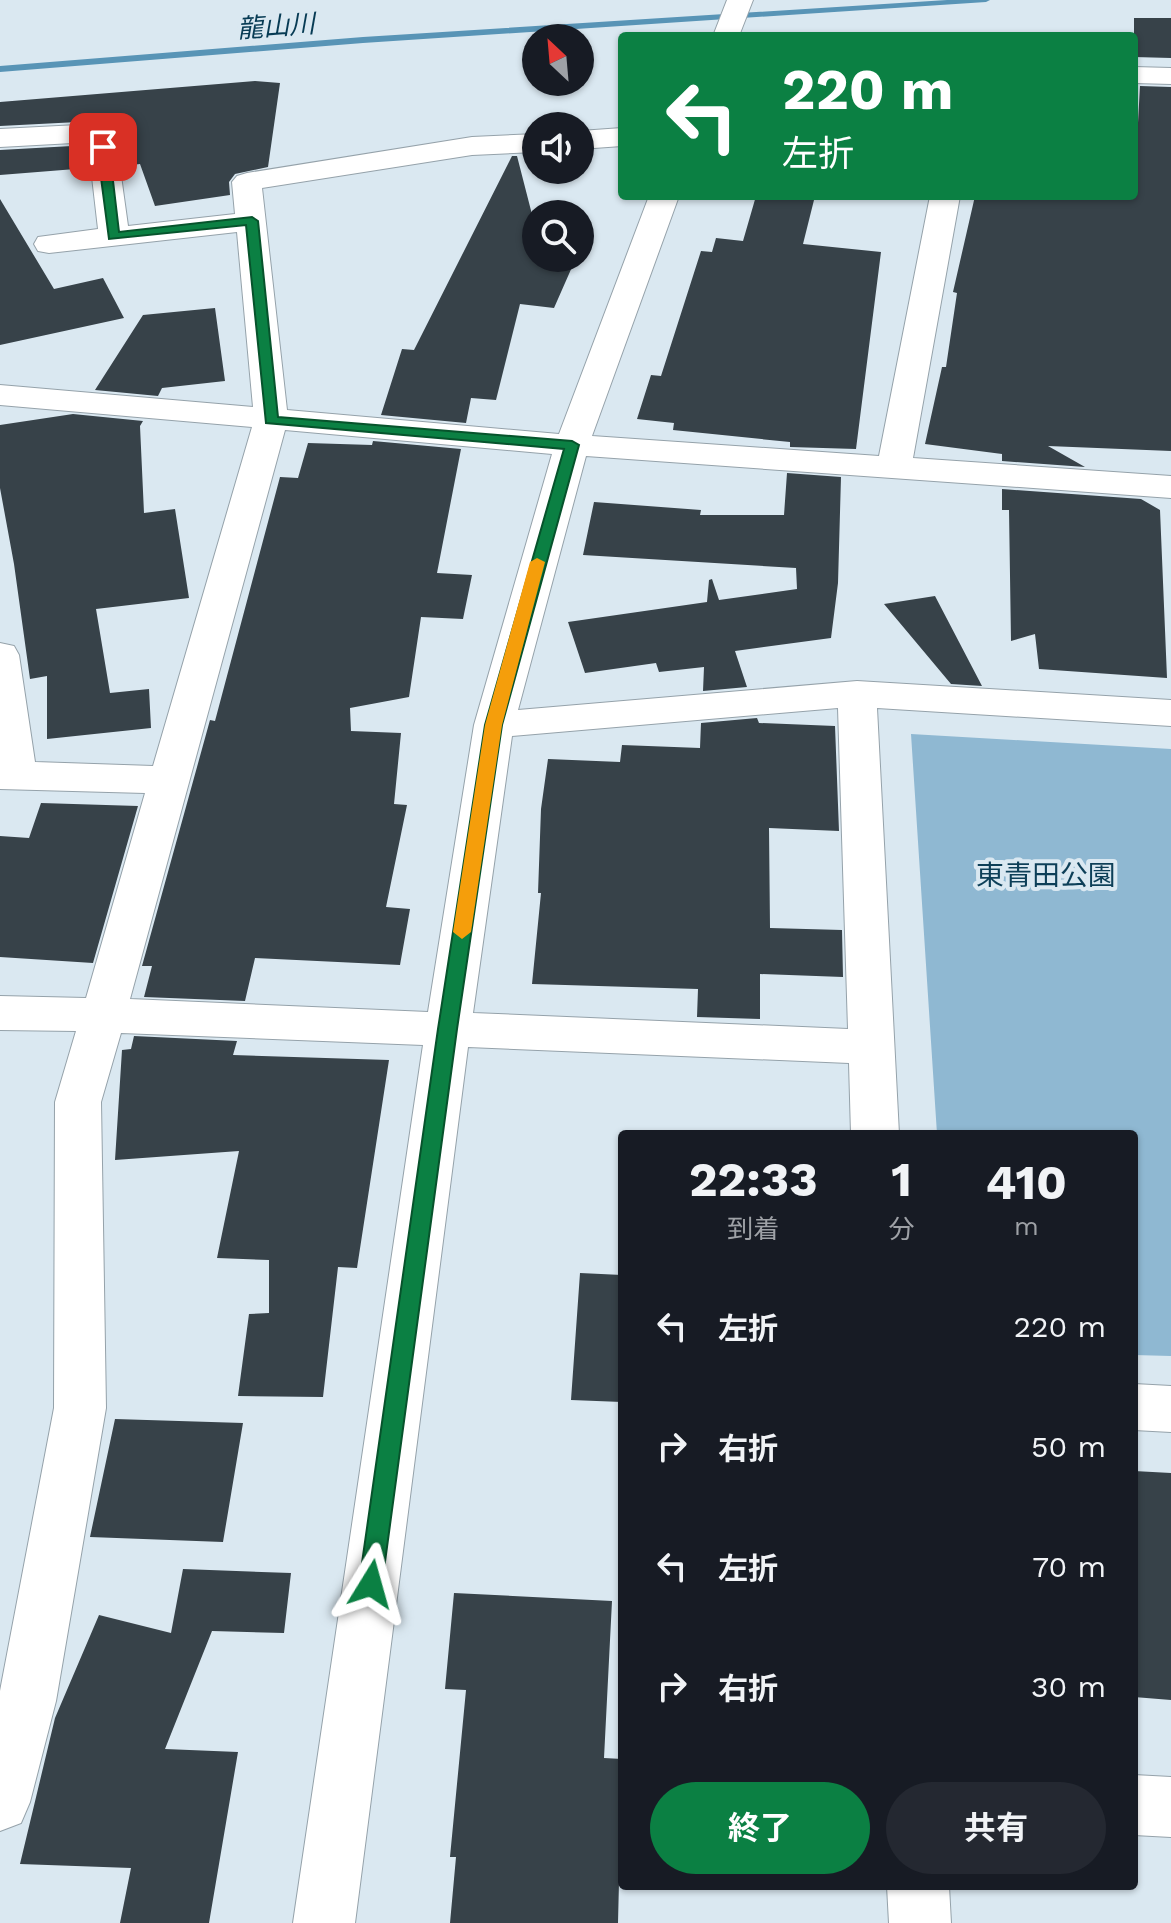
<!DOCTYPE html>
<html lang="ja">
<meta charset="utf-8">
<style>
:root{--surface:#171b24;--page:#242831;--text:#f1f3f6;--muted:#9ea1a6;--accent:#0b8043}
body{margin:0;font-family:"Work Sans","Noto Sans JP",sans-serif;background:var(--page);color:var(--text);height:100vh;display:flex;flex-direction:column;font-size:30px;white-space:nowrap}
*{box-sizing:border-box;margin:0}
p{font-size:26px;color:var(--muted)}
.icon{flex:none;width:44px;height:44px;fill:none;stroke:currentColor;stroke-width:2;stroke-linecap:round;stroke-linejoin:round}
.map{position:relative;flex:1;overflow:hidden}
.details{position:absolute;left:618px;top:1130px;width:520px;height:760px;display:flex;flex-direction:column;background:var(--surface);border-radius:8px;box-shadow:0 2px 6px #0004}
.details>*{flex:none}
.guide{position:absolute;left:618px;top:32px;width:520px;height:168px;border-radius:8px;box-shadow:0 2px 6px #0004;background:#0b8043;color:#fff;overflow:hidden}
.needle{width:52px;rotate:334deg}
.controls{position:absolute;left:522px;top:24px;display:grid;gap:16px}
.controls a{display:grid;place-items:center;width:72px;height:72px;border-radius:50%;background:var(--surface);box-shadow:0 2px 6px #0004;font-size:40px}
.pin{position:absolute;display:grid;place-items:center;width:68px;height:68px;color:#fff;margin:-34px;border-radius:16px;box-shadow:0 4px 12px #0006}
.me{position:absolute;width:88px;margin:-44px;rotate:8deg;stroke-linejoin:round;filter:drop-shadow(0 0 6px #0008)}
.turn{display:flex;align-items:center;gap:28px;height:168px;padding:0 32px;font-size:36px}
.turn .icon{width:104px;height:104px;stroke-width:2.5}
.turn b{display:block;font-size:56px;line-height:68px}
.eta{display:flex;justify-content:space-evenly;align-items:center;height:136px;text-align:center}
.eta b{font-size:48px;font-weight:700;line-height:56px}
.action{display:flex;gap:16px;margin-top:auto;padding:16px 32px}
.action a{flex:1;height:92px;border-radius:48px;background:var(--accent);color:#fff;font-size:32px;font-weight:700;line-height:92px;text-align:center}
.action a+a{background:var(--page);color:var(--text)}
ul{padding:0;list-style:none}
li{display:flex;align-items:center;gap:24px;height:120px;padding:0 32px}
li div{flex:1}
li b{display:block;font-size:30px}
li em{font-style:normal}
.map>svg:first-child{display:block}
.green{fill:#8fb8d2}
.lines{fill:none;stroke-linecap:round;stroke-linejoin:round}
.stream{fill:#5894b6;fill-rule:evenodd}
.building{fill:#374249}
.minor-casing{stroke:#95a2aa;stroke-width:2}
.minor{fill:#fff;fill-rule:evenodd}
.route{fill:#0b8043;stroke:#07532c;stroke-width:2}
.slow{fill:#f59e0b}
.labels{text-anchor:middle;stroke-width:8;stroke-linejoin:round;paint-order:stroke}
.far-water-label{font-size:26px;font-style:italic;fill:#073b54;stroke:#dae8f1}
.park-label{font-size:28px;fill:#0d3f58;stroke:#dae8f1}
</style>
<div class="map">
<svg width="1171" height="1923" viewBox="0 0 1171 1923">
<rect width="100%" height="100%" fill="#dae8f1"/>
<path class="green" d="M911 734 1171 749V1356L1134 1355V1134H937Z"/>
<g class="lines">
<path class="stream" d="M947 0H990L986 2 363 43 0 72V66L363 37Z"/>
</g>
<path class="building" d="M1134 18H1171V58L1134 57Z
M255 81 280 83 268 167 235 174 229 182 230 195 155 206 140 164 123 166 120 147 114 138 78 122 0 126V102Z
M1140 86 1171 87V451L1048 446 1085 467 1002 461V454L925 444 942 367H946L957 293 953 292 975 196H1134Z
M72 146 86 153 88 168 0 175V150Z
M512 156H517L536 230V258H576L554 308 520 304 496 400 471 398 466 423 381 415 402 349 414 350Z
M756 196H815L803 244 881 252 856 449 790 447V442L673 430 674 423 637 419 651 375 661 376 701 251 712 252 716 238 743 241Z
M0 199 54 289 103 278 124 318 0 345Z
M215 308 225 381 162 388 158 396 95 390 143 315Z
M73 414 143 421 140 426 144 513 175 509 189 598 96 609 110 693 149 689 151 728 47 739V676L30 679 14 564 0 488V425Z
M373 441 461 449 437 573 472 575 463 619 421 617 409 697 350 708 351 731 401 733 394 804 407 805 386 907 410 909 400 965 255 958 245 1001 144 997 152 966H142L210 720 215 721 280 477 298 478 308 443 372 445Z
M787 473 841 477 838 583 831 638 735 651 747 687 703 691 704 667 659 672 656 663 585 673 568 622 707 602 709 580 712 579 719 600 797 589 796 568 583 555 594 502 701 510 700 515H784Z
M1002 489 1141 499 1160 510 1167 678 1039 669 1035 634 1011 641 1009 510H1002Z
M935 596 982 686 951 684 884 604Z
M757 718 759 723 835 726 839 831 769 828 770 928 842 930 843 977 760 974V1019L697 1017 698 989 532 984 541 893H538L541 809 548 759 620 762 622 745 700 748 701 723Z
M41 803 138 806 93 963 0 957V836L29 838Z
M134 1036 237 1041 233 1055 389 1060 357 1268 338 1267 323 1397 238 1396 249 1314 269 1313V1260L217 1258 239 1151 115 1160 122 1050 131 1049Z
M580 1273 622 1275V1402L571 1400Z
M115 1419 243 1423 223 1542 90 1537Z
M1134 1471 1171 1473V1700L1134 1697Z
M183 1569 291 1573 284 1633 212 1631 165 1749 238 1752 209 1923H120L131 1868 20 1864 55 1718 99 1615 171 1633Z
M454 1593 612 1601 604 1758 622 1759 618 1923H450L456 1857H450L466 1690 445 1689Z"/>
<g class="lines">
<g class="minor-casing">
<path id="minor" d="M727 0H753L739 36H713Z
M1134 67 1171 68V84L1134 83Z
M78 125 113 141 117 147 128 226 235 214 232 182 237 176 247 173 472 137 536 134V152L472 155 262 188 287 410 559 434 649 196H679L592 436 879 456 930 196H960L913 458 1171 476V498L586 456 518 710 857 681 1171 700V726L877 708 899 1134H851L849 1063 468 1047 355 1923H293L423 1045 121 1033 101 1102 106 1408 56 1701 30 1802 21 1823 0 1831V1691L54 1408 55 1102 76 1031 0 1030V996L86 998 145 793 0 789V643L14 646 19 655 35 762 153 766 252 427 0 405V385L253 407 237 232 49 253 38 251 34 244 38 237 98 229 89 151 73 143 0 147V129ZM285 430 552 454 474 725 428 1012 130 999ZM838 708 848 1029 473 1013 512 736Z
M622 128V146L580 149V131Z
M1134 1384 1171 1386V1432L1134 1430Z
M1134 1775 1171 1777V1837L1134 1835Z
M887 1886H949L951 1923H889Z"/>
</g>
<use href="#minor" class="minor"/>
</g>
<path class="route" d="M103 144 109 147 119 232 252 217 258 221 278 417 572 441 579 445 502 725 457 1029 382 1584 379 1591 371 1594 362 1591 359 1584 438 1029 485 725 564 449 266 423 246 225 109 239 97 147Z"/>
<path class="slow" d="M537 558 545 562 502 725 471 932 462 939 453 932 485 725 530 562Z"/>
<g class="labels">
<g class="far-water-label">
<text transform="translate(276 26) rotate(-4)" y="9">龍山川</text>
</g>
<g class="park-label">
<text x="1046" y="885">東青田公園</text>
</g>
</g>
</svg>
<div class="controls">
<a><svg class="needle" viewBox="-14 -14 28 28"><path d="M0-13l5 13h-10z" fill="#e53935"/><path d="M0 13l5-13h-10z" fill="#9ea1a6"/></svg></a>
<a><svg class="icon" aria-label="sound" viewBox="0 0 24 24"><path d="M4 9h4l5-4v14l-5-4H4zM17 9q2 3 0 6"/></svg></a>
<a><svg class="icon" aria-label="search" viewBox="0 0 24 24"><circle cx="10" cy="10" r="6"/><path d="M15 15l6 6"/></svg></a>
</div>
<div class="pin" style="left:103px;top:147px;background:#d93025"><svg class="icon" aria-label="arrive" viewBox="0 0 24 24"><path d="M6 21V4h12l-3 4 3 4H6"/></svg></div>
<svg class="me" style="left:371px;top:1584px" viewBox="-20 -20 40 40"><path d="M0-17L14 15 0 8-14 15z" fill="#0b8043" stroke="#fff" stroke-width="4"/></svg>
<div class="guide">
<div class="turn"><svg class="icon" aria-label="left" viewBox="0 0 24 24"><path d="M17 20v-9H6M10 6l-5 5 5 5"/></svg><div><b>220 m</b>左折</div></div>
</div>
<section class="details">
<div class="eta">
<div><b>22:33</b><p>到着</p></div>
<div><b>1</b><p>分</p></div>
<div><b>410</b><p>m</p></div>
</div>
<ul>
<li><svg class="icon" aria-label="left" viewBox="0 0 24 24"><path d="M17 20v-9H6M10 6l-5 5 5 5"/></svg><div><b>左折</b></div><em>220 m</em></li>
<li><svg class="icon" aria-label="right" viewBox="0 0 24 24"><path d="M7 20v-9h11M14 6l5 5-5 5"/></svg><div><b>右折</b></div><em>50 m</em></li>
<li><svg class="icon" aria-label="left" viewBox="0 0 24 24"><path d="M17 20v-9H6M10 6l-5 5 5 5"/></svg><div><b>左折</b></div><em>70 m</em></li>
<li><svg class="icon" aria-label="right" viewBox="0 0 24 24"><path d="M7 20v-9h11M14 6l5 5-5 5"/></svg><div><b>右折</b></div><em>30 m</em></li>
</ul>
<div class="action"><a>終了</a><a>共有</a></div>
</section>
</div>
